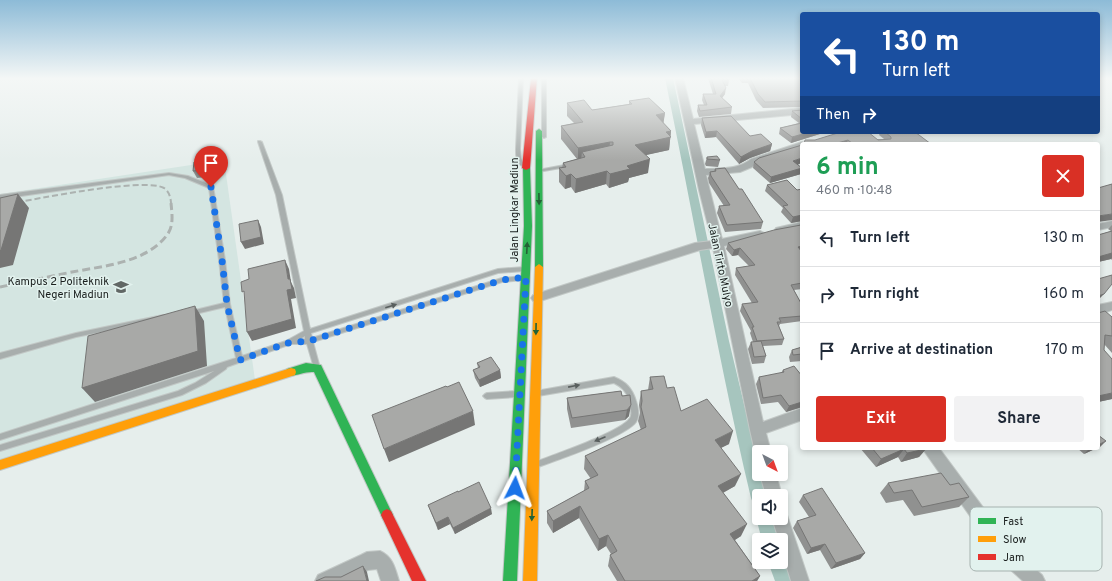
<!DOCTYPE html>
<meta charset="utf-8">
<style>
:root{--surface:#fff;--page:#f2f2f3;--text:#1f2937;--muted:#747a83;--line:#e0e1e3;--accent:#d93025}
body{margin:0;font-family:Overpass,sans-serif;background:var(--page);color:var(--text);height:100vh;display:flex;flex-direction:column;font-size:15px;white-space:nowrap}
*{box-sizing:border-box;margin:0}
p{font-size:13px;color:var(--muted)}
.icon{flex:none;width:22px;height:22px;fill:none;stroke:currentColor;stroke-width:2;stroke-linecap:round;stroke-linejoin:round}
.map{position:relative;flex:1;overflow:hidden}
.side{position:absolute;left:800px;top:142px;width:300px;height:308px;display:flex;flex-direction:column;background:var(--surface);border-radius:4px;box-shadow:0 2px 6px #0003}
.side>*{flex:none}
.top-card{position:absolute;left:800px;top:12px;width:300px;height:122px;border-radius:4px;box-shadow:0 2px 6px #0003;background:#1a4fa0;color:#fff;overflow:hidden}
.needle{width:26px;rotate:139deg}
.tools{position:absolute;left:752px;top:445px;display:grid;gap:8px}
.tools a{display:grid;place-items:center;width:36px;height:36px;border-radius:4px;background:var(--surface);box-shadow:0 2px 6px #0003;font-size:20px}
.pin{position:absolute;display:grid;place-items:center;width:34px;height:34px;color:#fff;margin:-41px -17px;border-radius:50% 50% 50% 0;rotate:-45deg;box-shadow:0 0 4px #0007}
.pin .icon{rotate:45deg}
.me{position:absolute;width:44px;margin:-22px;rotate:3deg;stroke-linejoin:round;filter:drop-shadow(0 0 3px #0008)}
.turn{display:flex;align-items:center;gap:14px;height:84px;padding:0 16px;font-size:18px}
.turn .icon{width:52px;height:52px;stroke-width:2.5}
.turn b{display:block;font-size:28px;line-height:34px}
.then{display:flex;align-items:center;height:38px;padding:0 16px;background:#0003;gap:8px;font-size:15px}
.round{display:grid;place-items:center;flex:none;width:42px;height:42px;border-radius:4px;background:var(--page)}
.headline{display:flex;align-items:center;justify-content:space-between;height:68px;padding:0 16px}
h1{font-size:24px;font-weight:700;line-height:30px;color:#1e9e55}
.cta{display:flex;gap:8px;margin-top:auto;padding:8px 16px}
.cta a{flex:1;height:46px;border-radius:4px;background:var(--accent);color:#fff;font-size:16px;font-weight:700;line-height:46px;text-align:center}
.cta a+a{background:var(--page);color:var(--text)}
ul{padding:0;list-style:none}
li{display:flex;align-items:center;gap:12px;height:56px;padding:0 16px;border-top:1px solid var(--line)}
li div{flex:1}
li b{display:block;font-size:15px}
li em{font-style:normal}
.map>svg:first-child{display:block}
.built{fill:#d4e5e1}
.lines{fill:none;stroke-linecap:round;stroke-linejoin:round}
.canal{fill:#a6c5be;fill-rule:evenodd}
.lane-casing{stroke:#c2c8c6;stroke-width:2}
.street-casing{stroke:#c2c8c6;stroke-width:2}
.fast-casing{stroke:#c2c8c6;stroke-width:2}
.slow-casing{stroke:#c2c8c6;stroke-width:2}
.jam-casing{stroke:#c2c8c6;stroke-width:2}
.lane{fill:#a8aead;fill-rule:evenodd}
.street{fill:#a8aead;fill-rule:evenodd}
.fast{fill:#30b455;fill-rule:evenodd}
.slow{fill:#ff9f0a;fill-rule:evenodd}
.jam{fill:#e5322d;fill-rule:evenodd}
.rail-far1{stroke:#acb2b0;stroke-width:2;stroke-dasharray:6 3;stroke-linecap:butt}
.rail{stroke:#acb2b0;stroke-width:3;stroke-dasharray:8 4;stroke-linecap:butt}
.wall{fill:#909190}
.shaded-wall{fill:#767675}
.building{fill:#a8a9a7;stroke:#767675}
.oneway{fill:#236236}
.oneway2{fill:#595f5e}
.route{stroke:#1a73e8;stroke-width:7;stroke-dasharray:0 12.6}
.labels{text-anchor:middle;stroke-width:3;stroke-linejoin:round;paint-order:stroke}
.street-label{font-size:11px;fill:#191e1d;stroke:#e2f2ee}
.poi-label{font-size:11px;fill:#191e1d;stroke:#e2f2ee;text-anchor:end}
.key{fill:#e2f2ee;stroke:#a6b2af;stroke-width:1}
.key-label{font-size:11px;fill:#191e1d}
</style>
<div class="map">
<svg width="1112" height="581" viewBox="0 0 1112 581">
<rect width="100%" height="100%" fill="#e6eeec"/>
<path class="built" d="M224 160 255 380 0 461V194Z"/>
<g class="lines">
<path class="canal" d="M665 78H673L729 341 759 467V474H761L767 496H759V506L753 503 751 498C718 359 694 218 665 78Z
M759 512V518H772L778 540H762L756 518Z
M781 555 783 556 793 581H775L768 562H781Z"/>
<g class="lane-casing">
<path id="lane" d="M519 78H523L520 149 521 158 524 165 522 166C516 163 516 155 516 149Z
M542 78H546V137L544 138 542 137Z
M258 141H260L262 142 282 195 310 329 498 269 525 267 528 269 525 271 498 273 311 333 312 338 502 278 523 276 526 278 523 280 502 282 313 342 320 368 319 370 317 371 315 370 314 368 307 344H291L227 367 226 369 206 383 182 395 0 451V445L178 391 195 383 214 371 0 440V434L236 358 225 307 191 315H189L188 313 189 311H191L224 303 219 260 209 188 185 178 169 175 0 199V195L169 173 188 176 213 186 225 260 230 304 242 356 286 341 304 331 276 195 258 142ZM305 336V339H300Z
M570 164H572V166L538 172 536 171 538 170Z
M163 315H165L166 317 165 319 76 337 0 359V353L76 333Z
M614 377C626 382 632 388 636 401 638 407 640 416 636 422 625 437 558 460 538 467L535 466 534 464 535 462C553 455 621 432 630 418 633 414 630 405 629 400 626 391 622 387 614 383L538 396 536 395 534 393 536 391Z
M517 391 519 392 521 394 519 396 517 397 487 399 485 398 483 396 485 394 487 393Z"/>
</g>
<g class="street-casing">
<path id="street" d="M675 78H683L693 119 802 108V114L694 124 705 169C722 168 737 170 751 159L802 142 806 144H802V148L757 163 752 167 740 172 706 175 722 239 760 231 764 233 765 235 764 237 724 246 763 422 802 408V420L766 433 771 452H759V457L755 452 750 430 713 248 700 250 537 302 533 301 531 298 533 295 695 243 712 241 699 190Z
M1112 221V227L1098 230V224Z
M802 222V228L780 233 776 232 775 230 776 228Z
M1112 302V310L1098 315V305Z
M922 448H939L1016 552 1042 575 1045 581H1023L1004 564Z
M760 474H776L782 496 781 498V496H766Z
M781 510 786 512 809 581H791L781 548V540H779L772 518H781Z
M380 551C393 557 395 568 399 581H381L377 569 368 570 344 581H315L318 575 361 555 367 552Z"/>
</g>
<g class="fast-casing">
<path id="fast" d="M539 129 542 131 543 267 539 270 535 267 536 131Z
M523 166H526L530 168 532 226 517 581H503L524 226Z
M306 363 321 365 391 511 393 515 391 519 387 521 383 519 314 372C305 371 295 377 287 375L286 372 287 369Z"/>
</g>
<g class="slow-casing">
<path id="slow" d="M539 264 543 267 537 581H523L535 267Z
M291 368 295 369 296 372 295 375 0 470V460Z"/>
</g>
<g class="jam-casing">
<path id="jam" d="M531 78H537L530 168 526 170 522 168Z
M387 509 391 511 426 581H412L381 515 383 511Z"/>
</g>
<use href="#lane" class="lane"/>
<use href="#street" class="street"/>
<use href="#fast" class="fast"/>
<use href="#slow" class="slow"/>
<use href="#jam" class="jam"/>
<path class="rail-far1" d="M8 204C37 199 143 177 164 188 169 191 171 198 171 204"/>
<path class="rail" d="M0 205 15 203
M0 287C24 282 48 277 72 272 103 266 146 263 167 235 174 226 172 214 171 203"/>
</g>
<path class="wall" d="M708 78H729V80L728 86H725V94L722 98 732 107 731 114 699 117 697 111 698 105H704L702 100 703 94H713Z
M738 78H802V107L763 108 756 100 748 83H742Z
M629 101 665 113 663 123 671 131 669 150 645 155 648 173 629 178 628 182 609 188 606 184 575 193 571 187 565 189 559 182V168H562L563 163 577 159 561 139V126L574 123 567 116V103L592 110 629 104Z
M802 110V132H831L823 133 791 143 779 134 780 128 799 123 791 117 792 111Z
M702 118 772 144 770 151 750 158 739 164 716 137 705 138 701 125Z
M880 132H915L931 144H804L815 140 884 139 879 135Z
M707 157 720 160 718 167 706 166 705 164Z
M754 162 798 164 801 174 770 183 753 168Z
M216 166 215 176 197 178 193 171Z
M715 169 739 189 763 222 761 229 725 232 717 213 719 206H724L709 183 708 178 710 172 714 171Z
M767 185 797 190 802 189V221L791 223 781 212 783 208 765 191Z
M802 223V289L794 290 802 305V321L780 324 779 326 784 339 782 345 763 346 766 356 764 363 752 364 748 349 751 342H753L750 333 751 331 740 311 742 304 752 303 735 275 736 268 749 266 738 255 732 256 726 249 728 243 799 226 800 224Z
M1112 225V260L1111 259 1098 262V235L1111 231 1108 229Z
M1098 313 1112 317V353L1104 344V350L1112 399 1098 402Z
M802 347V361L790 362 789 357 792 350Z
M477 363 500 370 501 378 480 387 475 378 473 370 478 368Z
M783 370 802 376V407L786 412 778 402 761 404 756 384 759 377 781 373Z
M650 377 667 388 681 411 729 444 721 448 735 486 723 493 741 536 735 540 760 576 757 581H617L608 566 610 555 611 554 606 546 598 551 579 518 553 533 547 523V511L584 491 585 481 591 479 584 469 585 456 641 430 638 421 640 413 639 405 641 391 648 390Z
M621 391 629 416 625 420 571 428 567 409V398Z
M860 448H925L926 449 919 457 901 462 898 457 876 467Z
M1077 448H1097L1084 454Z
M888 483 950 485 969 497 959 507 914 516 903 500 886 503 880 493Z
M458 492 492 514 455 534 450 524 438 530 428 505Z
M803 495 865 553 860 559 831 569 820 550 807 554 793 528 797 521 809 517 799 502Z"/>
<path class="shaded-wall" d="M726 88 725 94 719 102 720 96Z
M665 113 663 126 656 115Z
M671 131 669 150 633 158 635 145 666 132Z
M717 131 716 137 705 138 706 132Z
M810 132H831L823 133 791 143 792 137Z
M848 140 846 144H834Z
M610 142 609 154 582 152 581 160 578 161V148Z
M772 144 770 151 750 158 739 164 741 157 752 151Z
M802 158V163L791 167 793 161Z
M212 159 216 166 215 176 211 169Z
M650 159 648 173 629 178 628 182 609 188 610 174 627 166Z
M802 168 801 174 770 183 771 177Z
M607 171 606 184 575 193 576 179Z
M571 174V187L565 189 566 176Z
M18 194 29 208 13 265 0 268V251Z
M1112 214V220L1098 222V216Z
M802 215V221L791 223 793 217Z
M258 220 261 227 264 244 245 249 241 242Z
M802 246V252L798 247Z
M740 248 738 255 732 256 734 250Z
M1112 253V258L1111 259 1098 262V257Z
M285 260 289 269 291 282 294 288 296 298 291 299 296 328 252 341 247 332 287 290 288 279Z
M1104 294 1098 300V296Z
M195 306 204 321 207 366 95 402 82 388Z
M500 370 501 378 480 387 479 380Z
M1112 393V399L1098 402V396Z
M802 402V407L786 412 789 406Z
M631 405 629 416 625 420 627 410Z
M473 411 475 425 389 462 384 449Z
M733 431 729 444 710 453 715 440Z
M1106 441 1099 448H1098V445Z
M1090 448H1097L1084 454Z
M904 449 898 457 876 467 881 459Z
M926 449 919 457 901 462 907 453Z
M741 474 735 486 713 498 718 486Z
M580 506 579 518 553 533V521Z
M491 508 492 514 455 534 453 528Z
M448 517 450 524 438 530 436 523Z
M747 524 741 536 725 546 730 534Z
M608 535 606 546 598 551 599 539Z
M825 544 820 550 807 554 811 548Z
M865 553 860 559 831 569 836 563Z
M363 566 367 572 369 581H367Z
M760 576 757 581H752Z"/>
<path class="building" d="M711 78H729V80H722L726 88 720 96 732 107 700 111 698 105H707L703 94H716Z
M750 78H802V101L765 102 758 94Z
M649 98 665 113 656 115 671 131 666 132 671 137 635 145 650 159 627 166 630 169 610 174 607 171 576 179 571 174 566 176 559 168 566 167 563 163 585 157 582 152 613 145V142H610L578 148 561 126 583 122 567 103 584 100 592 110 632 104 629 101Z
M802 110V119L792 111Z
M731 116 750 136 761 134 772 144 752 151 741 157 717 131 706 132 702 118Z
M802 123V132H810L792 137 780 128Z
M841 132H868L878 140 891 139V137L885 132H915L931 144H853L848 140 834 144H804L805 140H815Z
M802 145V158L793 161 802 168 771 177 754 162 759 158Z
M717 156 720 160 707 159V157Z
M212 159 211 169 193 171 194 162Z
M725 168 739 189H742L763 222 727 225 719 206 730 205 711 176 710 172 716 171 715 169Z
M787 180 797 190 802 189V215L793 217 783 206 788 205 767 185Z
M1112 184V214L1098 216V188Z
M18 194 1 250 0 251V198Z
M258 220 261 237 241 242 239 224Z
M802 223V246L798 247 802 252V283L791 285 802 305V316L779 318 781 322H777L784 339 757 341 752 327H754L742 304 758 302 736 268 755 265 740 248 734 250 728 243 774 230 801 225 800 224Z
M1112 231V253L1098 257V235Z
M285 260 288 279H290L292 289 287 290 292 319 247 332 244 291 242 292 241 282 249 279 248 269Z
M1112 275V284L1104 294 1098 296V279Z
M195 306 198 351 82 388 88 336Z
M1105 311 1112 317V336L1105 335 1104 350 1112 359V393L1098 396V313Z
M761 341 766 356 754 357 751 342Z
M802 347V354L793 355 792 350Z
M491 357 500 370 479 380 473 370 480 367 477 363Z
M794 366 802 376V402L789 406 781 395 763 398 759 377 784 372 783 370Z
M664 376 667 388 674 387 681 411 707 399 733 431 715 440 741 474 718 486 747 524 730 534 760 576 752 581H625L610 555 617 551 608 535 599 539 580 506 553 521 547 511 589 488 585 481 598 475 585 456 646 427 641 407 642 401 641 391 653 389 650 377Z
M459 382 473 411 384 449 372 415 446 386 447 387Z
M621 391 622 396 630 395 631 405 627 410 572 418 567 398Z
M1098 435 1106 441 1098 445Z
M872 448H925L926 449 907 453 904 449 881 459Z
M941 473 950 485 959 483 969 497 922 507 912 490 894 493 888 483Z
M479 482 491 508 453 528 448 517 436 523 428 505 458 491V492Z
M822 488 865 553 836 563 825 544 811 548 797 521 816 515 803 495Z
M363 566 367 581H316L325 577H341Z"/>
<defs><path id="oneway-solid" d="M-6-.8H1V-3.2L6.5 0L1 3.2V.8H-6Z"/></defs>
<g class="oneway">
<use href="#oneway-solid" transform="translate(539 199) rotate(89)"/>
<use href="#oneway-solid" transform="translate(527 248) rotate(-87)"/>
<use href="#oneway-solid" transform="translate(536 329) rotate(91)"/>
<use href="#oneway-solid" transform="translate(532 515) rotate(92)"/>
</g>
<g class="oneway2">
<use href="#oneway-solid" transform="translate(391 306) rotate(-18)"/>
<use href="#oneway-solid" transform="translate(574 386) rotate(-11)"/>
<use href="#oneway-solid" transform="translate(600 439) rotate(157)"/>
</g>
<linearGradient id="sky" x2="0" y2="1"><stop stop-color="#8dbbd7"/><stop offset="0.49" stop-color="#f4f7f6"/><stop offset="1" stop-color="#f4f7f6" stop-opacity="0"/></linearGradient>
<rect width="1112" height="160" fill="url(#sky)"/>
<g class="lines">
<path class="route" d="M211 187 222 260 227 304 240 360 288 343 309 341 502 280 526 277 515 488"/>
</g>
<defs>
<g id="university-bare" transform="scale(1.2)"><path d="M0-5L7-2L0 1L-7-2ZM-4 1L0 2.5L4 1V4Q0 6-4 4Z" fill="#616765" stroke="#e2f2ee" stroke-width="2.5" paint-order="stroke"/></g>
</defs>
<g fill-rule="evenodd">
<use href="#university-bare" x="121" y="287"/>
</g>
<g class="labels">
<g class="street-label">
<text transform="translate(514 210) rotate(-90)" y="4">Jalan Lingkar Madiun</text>
<text transform="translate(721 265) rotate(78)" y="4">Jalan Tirto Mulyo</text>
</g>
<g class="poi-label">
<text x="109" y="285">Kampus 2 Politeknik<tspan x="109" dy="13">Negeri Madiun</tspan></text>
</g>
</g>
<rect x="970" y="507" width="132" height="64" rx="6" class="key"/>
<rect x="978" y="518" width="18" height="6" fill="#30b455"/>
<rect x="978" y="536" width="18" height="6" fill="#ff9f0a"/>
<rect x="978" y="554" width="18" height="6" fill="#e5322d"/>
<g class="key-label">
<text x="1003" y="525">Fast</text>
<text x="1003" y="543">Slow</text>
<text x="1003" y="561">Jam</text>
</g>
</svg>
<div class="tools">
<a><svg class="needle" viewBox="-14 -14 28 28"><path d="M0-13l5 13h-10z" fill="#e53935"/><path d="M0 13l5-13h-10z" fill="#747a83"/></svg></a>
<a><svg class="icon" aria-label="sound" viewBox="0 0 24 24"><path d="M4 9h4l5-4v14l-5-4H4zM17 9q2 3 0 6"/></svg></a>
<a><svg class="icon" aria-label="layers" viewBox="0 0 24 24"><path d="M12 4l9 5-9 5-9-5zM3 14l9 5 9-5"/></svg></a>
</div>
<div class="pin" style="left:211px;top:187px;background:#d93025"><svg class="icon" aria-label="arrive" viewBox="0 0 24 24"><path d="M6 21V4h12l-3 4 3 4H6"/></svg></div>
<svg class="me" style="left:515px;top:488px" viewBox="-20 -20 40 40"><path d="M0-17L14 15 0 8-14 15z" fill="#1a73e8" stroke="#fff" stroke-width="4"/></svg>
<div class="top-card">
<div class="turn"><svg class="icon" aria-label="left" viewBox="0 0 24 24"><path d="M17 20v-9H6M10 6l-5 5 5 5"/></svg><div><b>130 m</b>Turn left</div></div>
<div class="then">Then<svg class="icon" aria-label="right" viewBox="0 0 24 24"><path d="M7 20v-9h11M14 6l5 5-5 5"/></svg></div>
</div>
<section class="side">
<div class="headline"><div><h1>6 min</h1><p>460 m · 10:48</p></div><a class="round" style="background:#d93025;color:#fff"><svg class="icon" aria-label="close" viewBox="0 0 24 24"><path d="M6 6l12 12M18 6L6 18"/></svg></a></div>
<ul>
<li><svg class="icon" aria-label="left" viewBox="0 0 24 24"><path d="M17 20v-9H6M10 6l-5 5 5 5"/></svg><div><b>Turn left</b></div><em>130 m</em></li>
<li><svg class="icon" aria-label="right" viewBox="0 0 24 24"><path d="M7 20v-9h11M14 6l5 5-5 5"/></svg><div><b>Turn right</b></div><em>160 m</em></li>
<li><svg class="icon" aria-label="arrive" viewBox="0 0 24 24"><path d="M6 21V4h12l-3 4 3 4H6"/></svg><div><b>Arrive at destination</b></div><em>170 m</em></li>
</ul>
<div class="cta"><a>Exit</a><a>Share</a></div>
</section>
</div>
